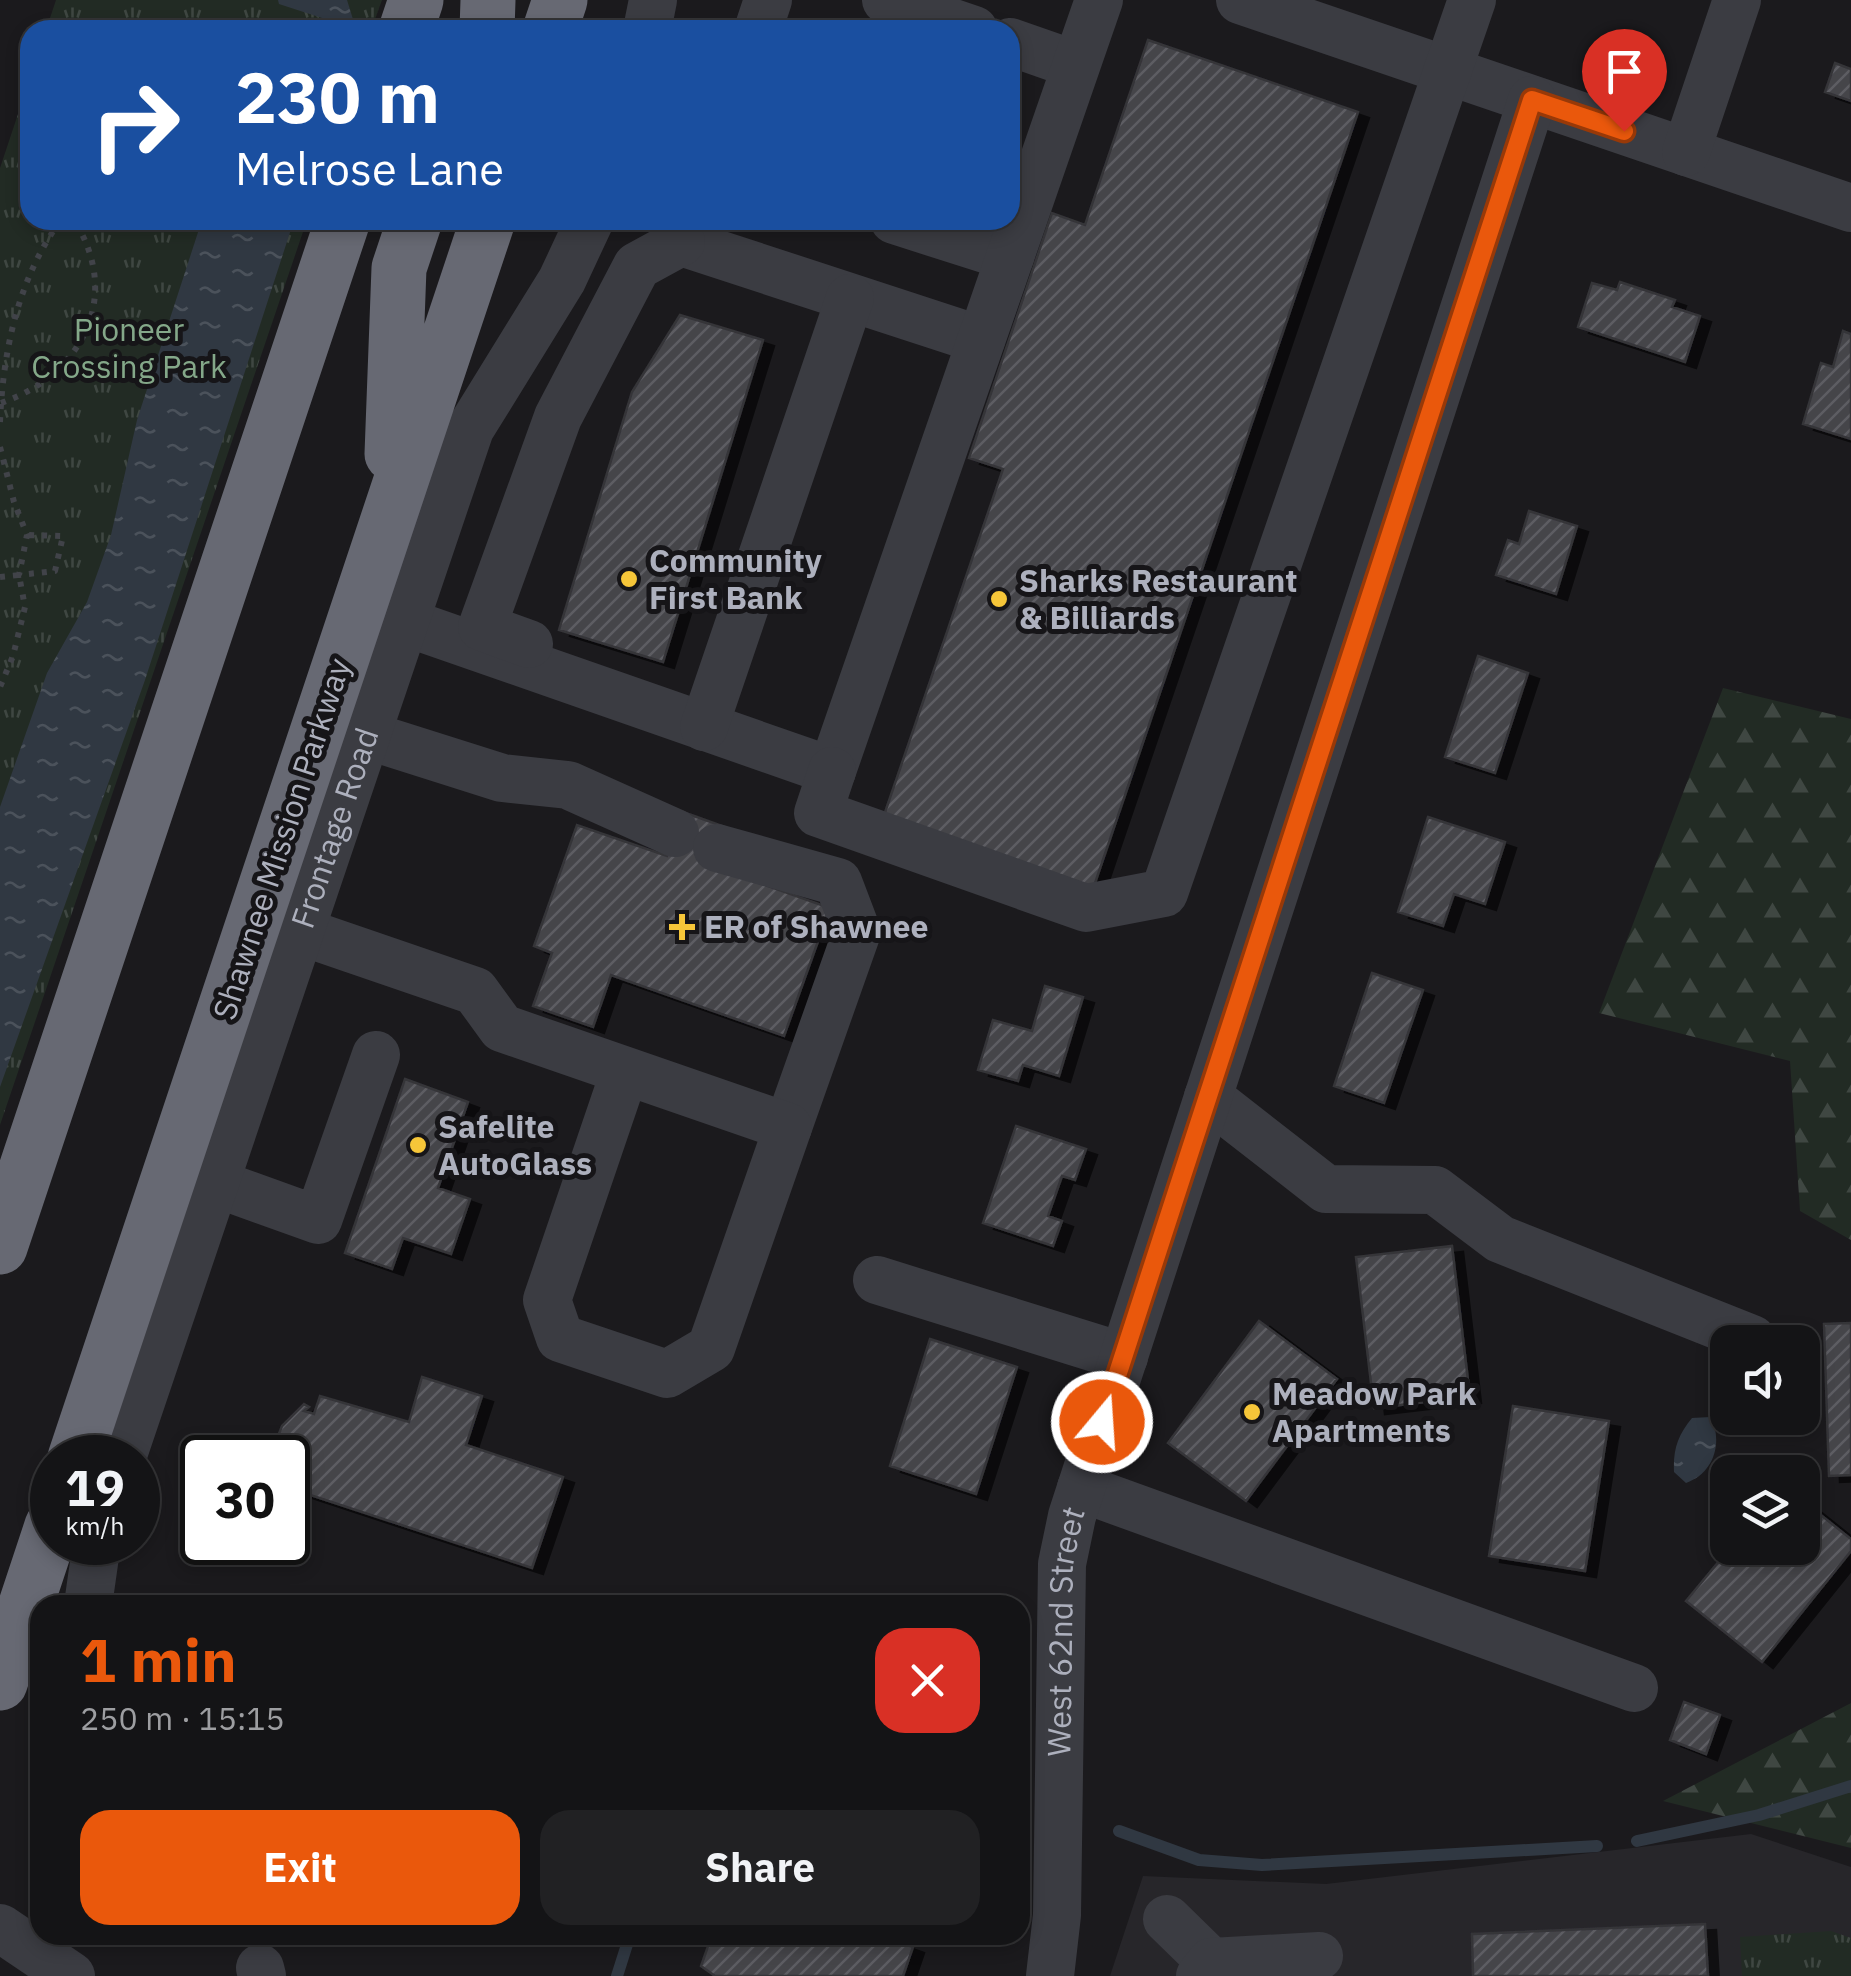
<!DOCTYPE html>
<meta charset="utf-8">
<style>
:root{--surface:#141416;--page:#212123;--text:#f1f3f6;--muted:#9d9ea1;--line:#333335;--accent:#ea580c}
body{margin:0;font-family:"IBM Plex Sans",sans-serif;background:var(--page);color:var(--text);height:100vh;display:flex;flex-direction:column;font-size:38px;white-space:nowrap}
*{box-sizing:border-box;margin:0}
p{font-size:32px;color:var(--muted)}
.icon{flex:none;width:55px;height:55px;fill:none;stroke:currentColor;stroke-width:2;stroke-linecap:round;stroke-linejoin:round}
.map{position:relative;flex:1;overflow:hidden}
.panel{position:absolute;left:30px;top:1595px;width:1000px;height:350px;display:flex;flex-direction:column;background:var(--surface);border-radius:30px;box-shadow:0 5px 15px #0003,0 0 0 2px var(--line)}
.panel>*{flex:none}
.hud{position:absolute;left:20px;top:20px;width:1000px;height:210px;border-radius:30px;box-shadow:0 5px 15px #0003,0 0 0 2px var(--line);background:#1a4fa0;color:#fff;overflow:hidden}
.fabs{position:absolute;left:1710px;top:1325px;display:grid;gap:20px}
.fabs a{display:grid;place-items:center;width:110px;height:110px;border-radius:20px;background:var(--surface);box-shadow:0 5px 15px #0003,0 0 0 2px var(--line);font-size:50px}
.speed{position:absolute;left:30px;top:1435px;display:flex;gap:20px;font-size:50px;font-weight:700;text-align:center}
.speed>*{display:grid;place-content:center;width:130px;height:130px;border-radius:50%;background:var(--surface);box-shadow:0 5px 15px #0003,0 0 0 2px var(--line);line-height:1}
.speed small{font-size:25px;font-weight:400}
.speed .limit{border:5px solid #111;border-radius:15px;background:#fff;color:#111}
.pin{position:absolute;display:grid;place-items:center;width:85px;height:85px;color:#fff;margin:-102px -42px;border-radius:50% 50% 50% 0;rotate:-45deg;box-shadow:0 0 10px #0007}
.pin .icon{rotate:45deg}
.me{position:absolute;width:110px;margin:-55px;rotate:18deg;stroke-linejoin:round;filter:drop-shadow(0 0 8px #0008)}
.turn{display:flex;align-items:center;gap:35px;height:210px;padding:0 50px;font-size:45px}
.turn .icon{width:130px;height:130px;stroke-width:2.5}
.turn b{display:block;font-size:70px;line-height:85px}
.round{display:grid;place-items:center;flex:none;width:105px;height:105px;border-radius:30px;background:var(--page)}
.head{display:flex;align-items:center;justify-content:space-between;height:170px;padding:0 50px}
h1{font-size:60px;font-weight:800;line-height:75px;color:var(--accent)}
.cta{display:flex;gap:20px;margin-top:auto;padding:20px 50px}
.cta a{flex:1;height:115px;border-radius:30px;background:var(--accent);color:#fff;font-size:40px;font-weight:800;line-height:115px;text-align:center}
.cta a+a{background:var(--page);color:var(--text)}
.map>svg:first-child{display:block}
.built{fill:#27262a}
.forest{fill:url(#forest-firs)}
.park{fill:url(#park-tufts)}
.water{fill:url(#water-ripples)}
.lines{fill:none;stroke-linecap:round;stroke-linejoin:round}
.stream{stroke:#303842;stroke-width:12}
.building{fill:url(#building-hatch);stroke:#353439;stroke-width:2.5;filter:url(#shadow)}
.path{stroke:#414349;stroke-width:6;stroke-dasharray:5 8;stroke-linecap:butt}
.minor{stroke:#3b3c42;stroke-width:48}
.highway{stroke:#676973;stroke-width:55}
.route-casing{stroke:#983908;stroke-width:25}
.route{stroke:#ea580c;stroke-width:18}
.poi-dot{fill:#f6c639;stroke:#161518;stroke-width:4}
.labels{text-anchor:middle;stroke-width:10;stroke-linejoin:round;paint-order:stroke}
.park-label{font-size:32px;fill:#84a889;stroke:#161518}
.poi-label{font-size:32px;font-weight:bold;fill:#adb0bd;stroke:#161518;text-anchor:start}
.street-label{font-size:32px;fill:#adb0bd;stroke:#161518}
</style>
<div class="map">
<svg width="1851" height="1976" viewBox="0 0 1851 1976">
<defs>
<pattern id="forest-firs" width="22" height="20" patternUnits="userSpaceOnUse" patternTransform="scale(2.5)"><rect width="22" height="20" fill="#222b24"/><path d="M5 1l3.5 6h-7zM16 11l3.5 6h-7z" fill="#3f4742"/></pattern>
<pattern id="park-tufts" width="24" height="20" patternUnits="userSpaceOnUse" patternTransform="scale(2.5)"><rect width="24" height="20" fill="#222b24"/><path d="M3 7l-1-3M5 7V3M7 7l1-3M15 17l-1-3M17 17v-4M19 17l1-3" fill="none" stroke="#3f4742"/></pattern>
<pattern id="water-ripples" width="26" height="14" patternUnits="userSpaceOnUse" patternTransform="scale(2.5)"><rect width="26" height="14" fill="#303842"/><path d="M2 4q2-2 4 0t4 0M15 11q2-2 4 0t4 0" fill="none" stroke="#4b525b"/></pattern>
<pattern id="building-hatch" width="6" height="6" patternUnits="userSpaceOnUse" patternTransform="scale(2.5)"><rect width="6" height="6" fill="#45454a"/><path d="M-1 1l2-2M0 6l6-6M5 7l2-2" fill="none" stroke="#5d5d62"/></pattern>
<filter id="shadow"><feDropShadow dx="11" dy="6" stdDeviation="0" flood-color="#0009"/></filter>
</defs>
<rect width="100%" height="100%" fill="#1b1a1d"/>
<path class="built" d="M1751 1834 1851 1867V1976H1110L1143 1876 1326 1884Z"/>
<path class="forest" d="M1723 688 1851 719V1240L1800 1211 1790 1061 1599 1013Z
M1851 1703V1848L1663 1801Z"/>
<path class="park" d="M56 0H382L371 30H46Z
M30 78V220H307L0 1125V168Z
M1831 1931 1851 1938V1976H1742L1740 1937Z"/>
<path class="water" d="M278 0H347L356 29 279 4Z
M202 220H294L145 680 0 1087V807L47 673 87 602 111 535 137 420Z
M1711 1417C1723 1443 1714 1473 1686 1483L1674 1472C1673 1449 1678 1435 1692 1418Z"/>
<g class="lines">
<path class="stream" d="M1119 1831 1199 1860 1262 1865 1597 1846
M1637 1841 1759 1815 1851 1786
M617 1976 630 1935"/>
</g>
<path class="building" d="M1148 40 1358 112 1092 892 882 821 1003 469 969 458 1052 213 1085 225Z
M1835 63 1851 69V101L1825 92Z
M1620 282 1675 300 1672 307 1700 316 1685 362 1578 327 1592 283 1617 290Z
M680 315 763 340 663 662 559 630 632 392Z
M1843 331 1851 334V439L1803 424 1821 363 1833 367Z
M1529 511 1577 526 1556 594 1496 575 1508 540 1519 544Z
M1478 656 1528 673 1495 773 1445 757Z
M683 812 725 827 711 866 830 908 784 1036 611 975 593 1027 533 1006 552 953 534 946 577 825 667 856Z
M1428 817 1505 842 1485 904 1454 894 1443 926 1398 912Z
M1372 973 1423 990 1384 1103 1334 1086Z
M1045 986 1083 997 1059 1076 1023 1065 1018 1081 978 1070 993 1020 1032 1031Z
M405 1079 468 1102 438 1188 470 1199 451 1254 403 1238 392 1269 345 1253Z
M1016 1126 1086 1149 1075 1180 1062 1176 1048 1216 1062 1221 1053 1246 983 1223Z
M1452 1246 1470 1397 1374 1408 1356 1257Z
M1259 1321 1337 1379 1246 1501 1168 1443Z
M1851 1323V1475L1829 1476 1824 1324Z
M930 1339 1017 1367 976 1494 890 1466Z
M422 1377 482 1396 466 1445 563 1477 532 1568 289 1488 296 1467 288 1465V1458H276L275 1444 282 1426 304 1404 309 1407 304 1411 314 1414 320 1396 409 1422Z
M1513 1406 1609 1421 1585 1571 1489 1556Z
M1802 1500 1851 1539V1551L1762 1662 1686 1601 1730 1548H1802Z
M1684 1702 1720 1715 1706 1754 1670 1740Z
M1705 1924 1708 1976H1473L1472 1934Z
M712 1935H879L913 1947 903 1976H715L701 1966Z"/>
<g class="lines">
<path class="path" d="M1 403C82 375 123 297 74 220
M0 422C3 351 18 278 61 220
M0 447 14 502 27 535 19 575 55 571 63 536 27 535
M0 577 19 575 25 607 13 656 0 687"/>
<g class="minor">
<path d="M886 0 974 30"/>
<path d="M1240 0 1851 208"/>
<path d="M647 30 653 0"/>
<path d="M758 30 768 0"/>
<path d="M1010 42 1076 65"/>
<path d="M1686 152 1737 0"/>
<path d="M688 220 681 242 981 340"/>
<path d="M894 220 1010 257"/>
<path d="M405 622 832 771 1099 0"/>
<path d="M529 644 482 627 558 417 637 266 681 242"/>
<path d="M704 727 850 298"/>
<path d="M366 735 502 778 568 785 675 833"/>
<path d="M832 771 818 813 1086 908 1164 893 1472 0"/>
<path d="M717 848 838 882 857 932 788 1127"/>
<path d="M300 931 475 991 502 1028 788 1127 711 1348 667 1374 560 1338 547 1300 625 1071"/>
<path d="M1208 1097 1326 1189 1435 1190 1500 1239 1752 1339"/>
<path d="M215 1183 318 1220 376 1055"/>
<path d="M877 1280 1124 1357"/>
<path id="s1" d="M122 1458 470 429 562 280 590 220"/>
<path d="M1081 1488 1634 1688"/>
<path d="M88 1605 97 1542"/>
<path d="M1167 1919 1211 1962"/>
<path d="M0 1928 71 1976"/>
<path d="M260 1968 262 1976"/>
<path id="s2" d="M1050 1976 1057 1915 1062 1564 1072 1516 1532 100"/>
<path d="M1200 1976 1211 1962 1319 1956"/>
</g>
<path class="highway" d="M406 30 416 0
M487 30 488 0
M550 30 560 0
M392 454 399 268 415 220
M0 1247 343 220
M75 1458 488 220
M0 1683 52 1526"/>
</g>
<g class="lines">
<g class="route-casing">
<path id="route" d="M1102 1422 1532 100 1624 131"/>
</g>
<use href="#route" class="route"/>
</g>
<g class="poi-dot">
<circle cx="629" cy="579" r="10"/>
<circle cx="999" cy="599" r="10"/>
<path d="M677 912h10v10h10v10h-10v10h-10v-10h-10v-10h10z"/>
<circle cx="418" cy="1145" r="10"/>
<circle cx="1252" cy="1412" r="10"/>
</g>
<g class="labels">
<g class="park-label">
<text x="129" y="341">Pioneer<tspan x="129" dy="37">Crossing Park</tspan></text>
</g>
<g class="poi-label">
<text x="649" y="572">Community<tspan x="649" dy="37">First Bank</tspan></text>
<text x="1019" y="592">Sharks Restaurant<tspan x="1019" dy="37">&amp; Billiards</tspan></text>
<text x="704" y="938">ER of Shawnee</text>
<text x="438" y="1138">Safelite<tspan x="438" dy="37">AutoGlass</tspan></text>
<text x="1272" y="1405">Meadow Park<tspan x="1272" dy="37">Apartments</tspan></text>
</g>
<g class="street-label">
<text dy="11" stroke="none"><textPath href="#s1" startOffset="665">Frontage Road</textPath></text>
<text transform="translate(282 839) rotate(-72)" y="11">Shawnee Mission Parkway</text>
<text dy="11" stroke="none"><textPath href="#s2" startOffset="345">West 62nd Street</textPath></text>
</g>
</g>
</svg>
<div class="fabs">
<a><svg class="icon" aria-label="sound" viewBox="0 0 24 24"><path d="M4 9h4l5-4v14l-5-4H4zM17 9q2 3 0 6"/></svg></a>
<a><svg class="icon" aria-label="layers" viewBox="0 0 24 24"><path d="M12 4l9 5-9 5-9-5zM3 14l9 5 9-5"/></svg></a>
</div>
<div class="speed"><div>19<small>km/h</small></div><div class="limit">30</div></div>
<div class="pin" style="left:1624px;top:131px;background:#d93025"><svg class="icon" aria-label="arrive" viewBox="0 0 24 24"><path d="M6 21V4h12l-3 4 3 4H6"/></svg></div>
<svg class="me" style="left:1102px;top:1422px" viewBox="-20 -20 40 40"><circle r="17" fill="#ea580c" stroke="#fff" stroke-width="3"/><path d="M0-11L8 9 0 5-8 9z" fill="#fff"/></svg>
<div class="hud">
<div class="turn"><svg class="icon" aria-label="right" viewBox="0 0 24 24"><path d="M7 20v-9h11M14 6l5 5-5 5"/></svg><div><b>230 m</b>Melrose Lane</div></div>
</div>
<section class="panel">
<div class="head"><div><h1>1 min</h1><p>250 m · 15:15</p></div><a class="round" style="background:#d93025;color:#fff"><svg class="icon" aria-label="close" viewBox="0 0 24 24"><path d="M6 6l12 12M18 6L6 18"/></svg></a></div>
<div class="cta"><a>Exit</a><a>Share</a></div>
</section>
</div>
